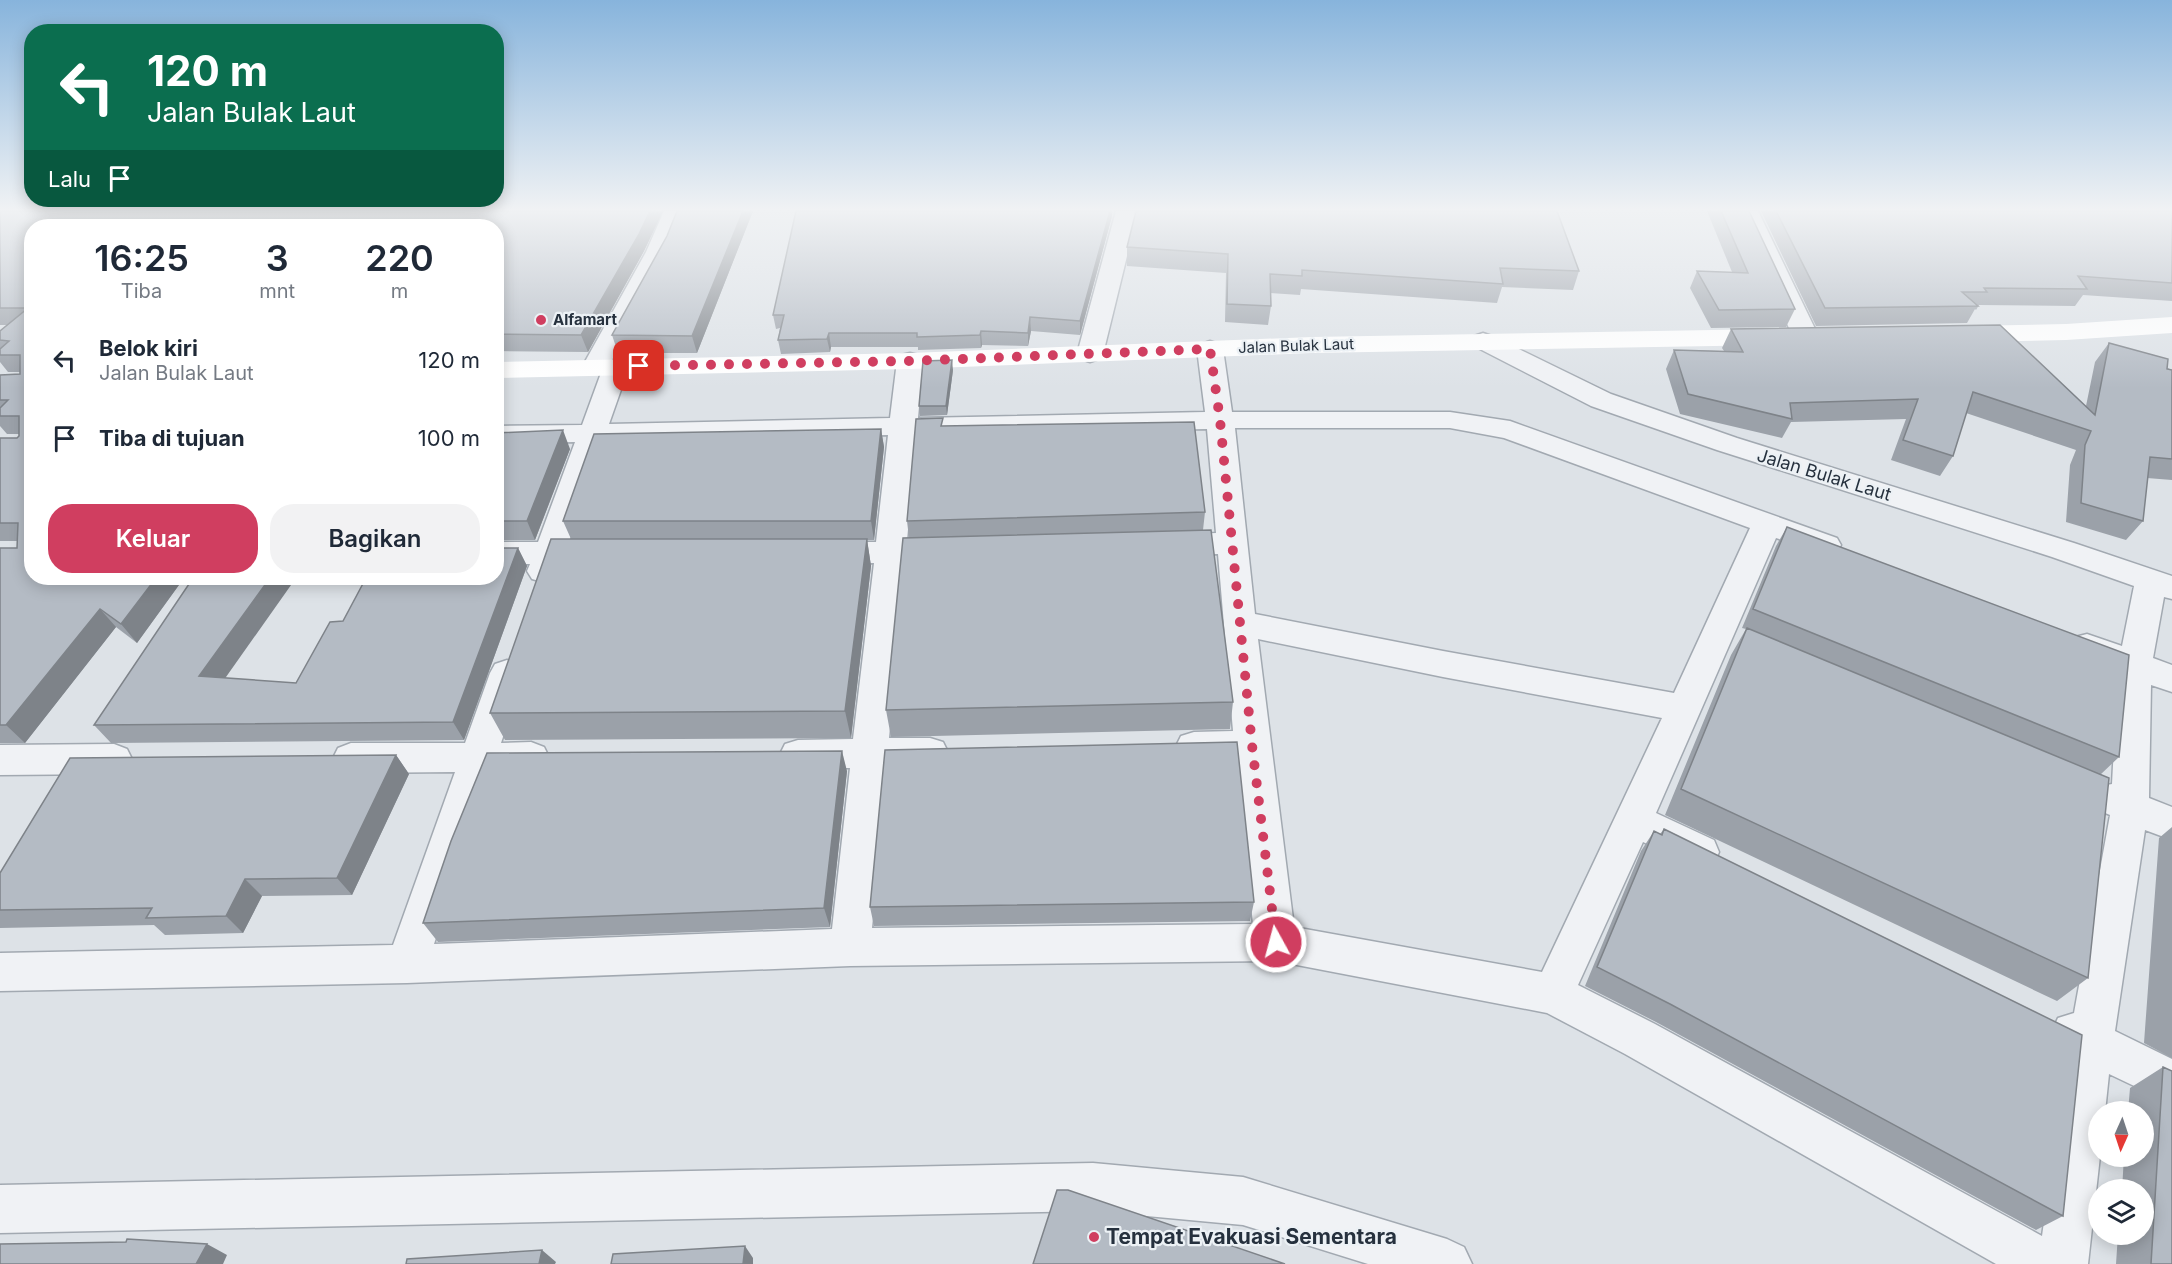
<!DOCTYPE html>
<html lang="id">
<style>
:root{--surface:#fff;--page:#f2f2f3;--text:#1f2937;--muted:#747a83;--accent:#d03e60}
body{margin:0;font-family:Inter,sans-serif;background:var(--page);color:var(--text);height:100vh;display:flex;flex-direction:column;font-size:22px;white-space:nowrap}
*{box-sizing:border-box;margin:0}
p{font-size:20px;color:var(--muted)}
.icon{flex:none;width:33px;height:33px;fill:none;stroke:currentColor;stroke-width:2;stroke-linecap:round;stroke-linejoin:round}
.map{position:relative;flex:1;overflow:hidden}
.sheet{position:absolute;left:24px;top:219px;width:480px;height:366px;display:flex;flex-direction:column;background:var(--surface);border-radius:24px;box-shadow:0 3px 15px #0003}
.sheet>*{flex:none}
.top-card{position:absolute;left:24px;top:24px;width:480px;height:183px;border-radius:24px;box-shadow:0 3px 15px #0003;background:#0b6e4f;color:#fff;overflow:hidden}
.needle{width:39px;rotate:183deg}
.buttons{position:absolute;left:2088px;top:1101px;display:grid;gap:12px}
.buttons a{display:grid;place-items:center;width:66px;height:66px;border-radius:50%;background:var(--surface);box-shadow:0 3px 15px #0003;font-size:30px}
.pin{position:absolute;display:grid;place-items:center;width:51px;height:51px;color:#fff;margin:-26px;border-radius:12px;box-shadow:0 3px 9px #0006}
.me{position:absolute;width:66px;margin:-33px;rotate:353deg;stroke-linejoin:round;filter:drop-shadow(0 0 4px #0008)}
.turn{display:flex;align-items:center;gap:21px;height:126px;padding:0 24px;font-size:27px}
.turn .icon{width:78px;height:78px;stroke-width:2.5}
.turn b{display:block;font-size:42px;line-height:51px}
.then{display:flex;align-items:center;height:57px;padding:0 24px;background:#0003;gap:12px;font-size:22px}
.eta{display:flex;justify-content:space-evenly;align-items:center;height:102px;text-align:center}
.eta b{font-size:36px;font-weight:600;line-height:42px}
.button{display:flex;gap:12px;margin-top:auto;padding:12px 24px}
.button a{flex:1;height:69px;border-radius:24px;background:var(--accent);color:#fff;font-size:24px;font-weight:600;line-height:69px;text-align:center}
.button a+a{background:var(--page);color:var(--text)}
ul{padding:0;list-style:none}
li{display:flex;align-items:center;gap:18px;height:78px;padding:0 24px}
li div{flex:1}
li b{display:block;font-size:22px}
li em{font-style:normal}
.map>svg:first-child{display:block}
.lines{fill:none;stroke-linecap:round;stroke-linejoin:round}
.street-casing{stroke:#a2a9b1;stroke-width:3}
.street{fill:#f0f2f5;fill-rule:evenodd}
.secondary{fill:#fff;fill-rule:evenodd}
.wall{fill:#9ba1a9}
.shaded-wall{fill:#7e8389}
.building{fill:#b4bbc4;stroke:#7e8389;stroke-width:1.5}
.route{stroke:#d03e60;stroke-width:10;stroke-dasharray:0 18}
.poi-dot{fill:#d03e60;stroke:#ecf1f5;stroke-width:2}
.labels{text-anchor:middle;stroke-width:4.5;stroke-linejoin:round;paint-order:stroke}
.far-poi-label{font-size:15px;font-weight:bold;fill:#26313e;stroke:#ecf1f5;text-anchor:start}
.far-street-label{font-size:15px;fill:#26313e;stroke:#ecf1f5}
.street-label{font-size:18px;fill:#26313e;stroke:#ecf1f5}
.near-poi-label{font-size:21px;font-weight:bold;fill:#26313e;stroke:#ecf1f5;text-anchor:start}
</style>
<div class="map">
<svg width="2172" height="1264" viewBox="0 0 2172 1264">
<rect width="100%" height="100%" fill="#dde2e7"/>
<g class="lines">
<g class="street-casing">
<path id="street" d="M664 211H686L670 252 612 360 625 361 629 367 609 424 890 418 897 361 901 355 910 353 919 355 923 361 918 418 1205 412 1197 349 1201 344 1210 341 1219 344 1223 349 1232 412H1450L1510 421 1837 538 1841 545 1837 552 1826 555 1776 538 1656 813 1714 840 1719 852 1714 864 1700 869 1643 842 1578 985 1655 1024 2042 1236 2068 1053 2058 1048 2051 1033 2058 1018 2074 1013 2110 815 2096 809 2090 798 2096 787 2112 784 2118 672 2075 655 2070 646 2075 637 2087 634 2122 646 2134 586 2052 557 1717 450 1591 406 1474 346 1470 341 1474 336 1483 333 1492 336 1611 394 1737 438 2074 543 2172 576V599L2164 597 2153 658 2172 665V692L2151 685 2149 798 2172 807V840L2145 830 2115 1031 2172 1059V1104L2109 1074 2105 1112H2098L2100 1156 2088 1264H1996L1625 1054 1547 1013 1276 961 850 966 407 983 0 991V953L393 945 455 772 351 773 338 768 333 758 338 748 351 743H465L490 673 495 664 507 660 519 664 524 673 501 743 531 742 544 747 549 757 544 767 531 772H491L434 944 832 929 850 768H798L785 764 780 754 785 744 798 740 853 739 874 563 824 564 813 561 809 553 813 545 824 542H876L888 435 603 441 569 542H590L601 545 605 553 601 561 590 564H561L554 579 543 582 532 579 527 571 530 564H496V542H538L575 442 496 444V426L582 425 601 373H586L582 367 646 252ZM1235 428H1450L1504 438 1750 528 1674 693 1443 651 1255 614ZM1207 429 1216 533 1169 535 1158 538 1154 545 1158 552 1169 555 1218 554 1233 731 1194 732 1181 736 1176 746 1181 756 1194 760H1236L1253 924 872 928 887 767 930 766 943 762 948 752 943 742 930 738H889L905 562H947L958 558 962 551 958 544 947 540 907 541 916 435ZM1258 639 1443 677 1662 718 1542 972 1294 927Z
M1116 211H1138L1103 354 1099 359 1090 362 1081 359 1077 354Z
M1736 211H1758L1819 337 1815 342 1806 345 1797 342 1793 337Z
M114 744 127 749 132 759 127 769 114 774 0 775V745Z
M1093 1163 1243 1177 1447 1239 1464 1247 1472 1264H1368L1243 1225 1093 1211 0 1233V1185Z"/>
</g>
<use href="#street" class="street"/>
<path class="secondary" d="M2172 317V333L2066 340 1965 342 1956 339 1952 334 1956 329 1965 326 2066 324Z
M1772 329 1781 332 1785 337 1781 342 1772 345 1312 353 910 369 496 378V362L910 353 1312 337Z"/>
</g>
<path class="wall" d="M0 211H663L644 251 588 352 496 351V226H32V578H184L137 643 116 627 25 743H0V548H17V541H0V438H17L19 436V434H7L0 426V375L20 374V372H8L0 362V355H1H0V331L7 325H0Z
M677 211H753L697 353H618L612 335 667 236Z
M796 211H1112V216L1080 335 1031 331 1028 346 982 345 981 348 918 350V347H831L830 352 781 354 778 340 780 328 776 329 773 315Z
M1707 211H1749L1795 309 1786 327 1711 328 1690 288 1697 271 1732 272Z
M1761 211H2172V301L2083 295 2075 306 1979 305 1976 310 1975 309 1967 323 1816 326Z
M1127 247 1579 271 1573 290 1502 287 1497 303 1301 289 1300 295 1270 293 1271 306 1268 325 1225 322 1226 273 1127 266Z
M1731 329 2086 406 2095 362 2109 343 2172 370V480L2147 478 2143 521 2126 540 2066 522 2070 465 2076 450 1966 413 1953 456 1940 476 1891 460 1906 419 1791 422 1782 438 1680 414 1666 369 1674 350 1724 351 1722 348Z
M953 370 947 415 920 416 919 406Z
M943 426 1205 512 1203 530 1233 702 1230 729 891 737 886 710 909 538 907 521Z
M881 429 884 447 874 540H867L871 566 851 738 505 740 490 713 571 539 563 521Z
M496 433 570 449 535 540H496Z
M1787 527 2119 757 2100 775 2088 978 2057 1001 1665 815 1731 655 1746 629 1742 628 1776 546Z
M518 548 527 566 464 740 111 743 94 725 225 678 296 683 343 621Z
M396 755 409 774 352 895 262 896 243 933 165 935 154 925 0 928V873Z
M847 771 830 927 438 942 423 923Z
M2172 827V1058L2144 1043 2159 838Z
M1664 829 2063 1216 2036 1230 1656 1022 1585 986 1641 851 1654 831 1660 834Z
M1254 902 1250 921 874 926 870 907Z
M2163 1067 2172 1264H2116L2118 1234H2144V1190H2122L2124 1156H2144V1112H2128L2130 1088Z"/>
<path class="shaded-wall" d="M650 211H663L644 251 588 352 581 335Z
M743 211H753L697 353 692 336Z
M1110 211H1112V216L1080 335V321Z
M1030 317 1031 331 1028 346V333Z
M981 331 982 345 981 348 980 335Z
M829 333 831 347 830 352 827 339Z
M952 360 953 370 947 415 946 406Z
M881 429 884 447 874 540 871 521Z
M563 430 570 449 535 540 527 521Z
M867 539 871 566 851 738 845 711Z
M518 548 527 566 464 740 453 722Z
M156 578H184L137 643 121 624Z
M270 578H296L214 694 199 676Z
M100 609 116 627 25 743 6 725Z
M842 751 847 771 830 927 824 908Z
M396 755 409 774 352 895 337 878Z
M245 879 262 896 243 933 226 916Z
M207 1244 227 1255 223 1264H196Z
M745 1246 753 1258V1264H743Z
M542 1250 556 1262 555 1264H539Z"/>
<path class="building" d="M0 211H650L639 234 581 335 496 334V226H32V578H156L121 624 100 609 6 725H0V548H17L18 523H0V438H17L19 436V416H0V408L8 400H0V375L20 374V355H0V349L9 341 0 340V331L28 308H0Z
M677 211H743L692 336 612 335 667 236Z
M796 211H1110L1080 321 1030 317 1028 333 981 331 980 335 917 337V333H829L827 339 778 340 784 315H773Z
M1136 211H1557L1579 271 1500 268 1503 284 1302 270V276L1270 274 1271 306 1227 304 1228 254 1127 247Z
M1721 211H1749L1795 309 1719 310 1697 271 1748 273Z
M1776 211H2172V283L2078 276 2087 289 1984 288 1987 292H1962L1978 306 1825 308Z
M2000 325 2095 415 2109 343 2168 359 2167 369 2172 370V459L2150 457 2143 521 2081 503 2085 445 2091 431 1973 392 1953 456 1903 440 1918 399 1790 403 1792 419 1688 394 1674 350 1743 352 1731 329Z
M952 360 946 406H919L923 361Z
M943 418 941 426 1194 422 1205 512 907 521 916 419Z
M881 429 871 521H563L594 434Z
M563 430 527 521H496V433Z
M1787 527 2129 655 2119 757 1753 609Z
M1211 530 1233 702 886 710 903 538Z
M551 539H867L845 711 490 713Z
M496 548H518L453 722 94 725 193 578H270L199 676 296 683 330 622 343 621 366 578H496Z
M1747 628 2109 778 2088 978 1681 789Z
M1237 742 1254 902 870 907 885 750Z
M842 751 824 908 423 923 451 841 487 753Z
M396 755 337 878 245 879 226 916 146 918 152 908 0 910V873L70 758Z
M1664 829 2082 1035 2063 1216 1670 1004 1597 967 1654 831 1662 835Z
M2163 1067 2172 1071V1264H2151Z
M1057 1190H1068L1285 1264H1033Z
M127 1239 207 1244 196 1264H0V1244L126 1242Z
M745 1246 743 1264H611L613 1254Z
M542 1250 539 1264H406L407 1259Z"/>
<linearGradient id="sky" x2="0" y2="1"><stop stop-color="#87b4dc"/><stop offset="0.54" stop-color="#f0f2f4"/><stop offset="1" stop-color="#f0f2f4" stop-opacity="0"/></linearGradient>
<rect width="2172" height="388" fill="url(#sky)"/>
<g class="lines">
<path class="route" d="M639 366 910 361 1210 349 1220 420 1252 745 1276 942"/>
</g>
<g class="poi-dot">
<circle cx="541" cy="320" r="6"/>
<circle cx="1094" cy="1237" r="6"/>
</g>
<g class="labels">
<g class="far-poi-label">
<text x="553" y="325">Alfamart</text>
</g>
<g class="far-street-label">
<text transform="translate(1296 346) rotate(-2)" y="5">Jalan Bulak Laut</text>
</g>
<g class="street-label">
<text transform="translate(1824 475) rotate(17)" y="6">Jalan Bulak Laut</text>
</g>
<g class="near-poi-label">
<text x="1106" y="1244">Tempat Evakuasi Sementara</text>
</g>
</g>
</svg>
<div class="buttons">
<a><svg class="needle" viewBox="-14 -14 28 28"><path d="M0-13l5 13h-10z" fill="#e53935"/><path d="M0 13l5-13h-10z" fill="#747a83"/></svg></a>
<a><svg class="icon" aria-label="layers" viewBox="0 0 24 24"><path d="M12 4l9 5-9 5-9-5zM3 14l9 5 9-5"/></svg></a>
</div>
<div class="pin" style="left:639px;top:366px;background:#d93025"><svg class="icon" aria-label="arrive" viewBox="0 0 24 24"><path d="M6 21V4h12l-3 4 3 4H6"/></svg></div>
<svg class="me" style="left:1276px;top:942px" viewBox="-20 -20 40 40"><circle r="17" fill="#d03e60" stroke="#fff" stroke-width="3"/><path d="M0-11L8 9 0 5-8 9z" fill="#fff"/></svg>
<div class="top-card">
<div class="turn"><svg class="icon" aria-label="left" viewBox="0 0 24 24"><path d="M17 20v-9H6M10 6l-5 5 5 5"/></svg><div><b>120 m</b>Jalan Bulak Laut</div></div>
<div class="then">Lalu<svg class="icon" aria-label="arrive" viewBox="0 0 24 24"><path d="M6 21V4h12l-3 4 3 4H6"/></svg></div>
</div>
<section class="sheet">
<div class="eta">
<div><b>16:25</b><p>Tiba</p></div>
<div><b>3</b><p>mnt</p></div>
<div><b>220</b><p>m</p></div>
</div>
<ul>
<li><svg class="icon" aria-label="left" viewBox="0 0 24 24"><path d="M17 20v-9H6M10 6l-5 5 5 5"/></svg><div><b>Belok kiri</b><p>Jalan Bulak Laut</p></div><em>120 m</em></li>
<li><svg class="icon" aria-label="arrive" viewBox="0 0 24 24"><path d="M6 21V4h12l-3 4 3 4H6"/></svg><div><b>Tiba di tujuan</b></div><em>100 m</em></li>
</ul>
<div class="button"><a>Keluar</a><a>Bagikan</a></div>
</section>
</div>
